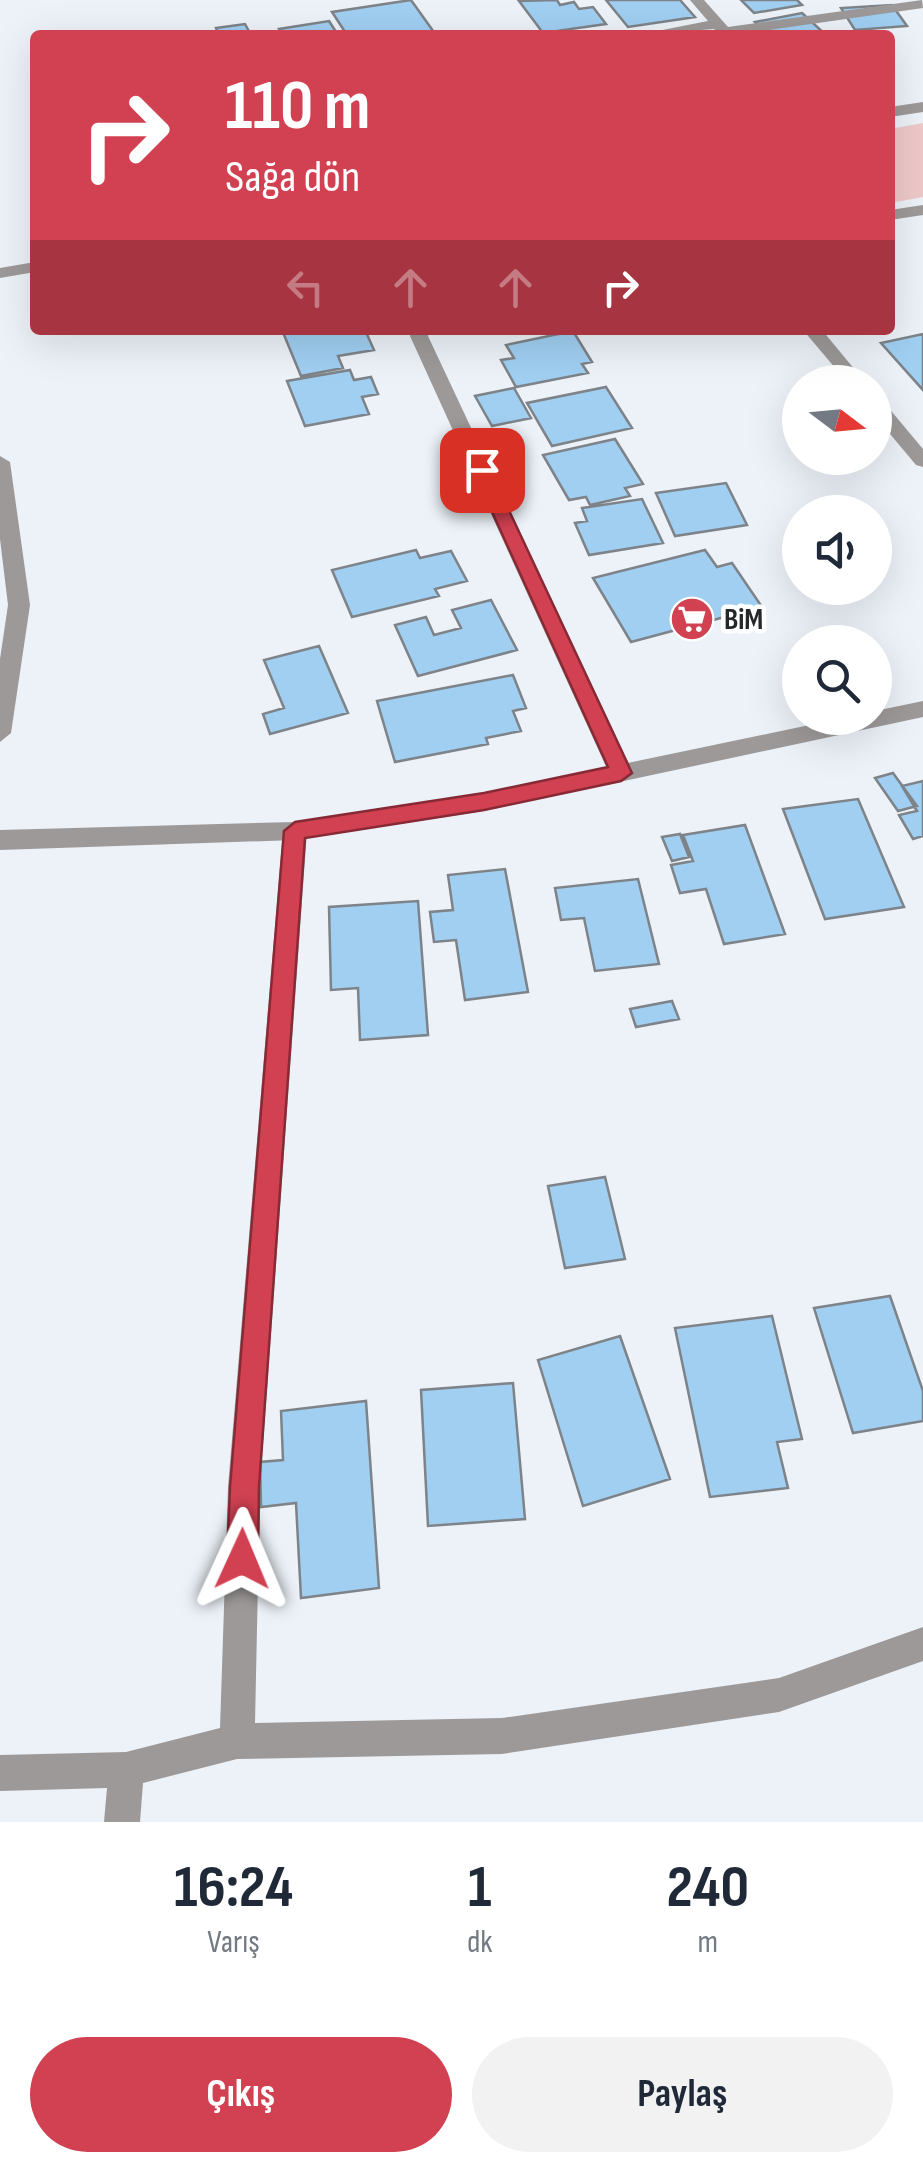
<!DOCTYPE html>
<html lang="tr">
<meta charset="utf-8">
<style>
:root{--surface:#fff;--page:#f2f2f3;--text:#1f2937;--muted:#747a83;--accent:#d14152}
body{margin:0;font-family:"Sofia Sans Condensed",sans-serif;background:var(--page);color:var(--text);height:100vh;display:flex;flex-direction:column;font-size:38px;white-space:nowrap}
*{box-sizing:border-box;margin:0}
p{font-size:32px;color:var(--muted)}
.icon{flex:none;width:55px;height:55px;fill:none;stroke:currentColor;stroke-width:2;stroke-linecap:round;stroke-linejoin:round}
.map{position:relative;height:1822px;overflow:hidden}
.drawer{display:flex;flex-direction:column;background:var(--surface);flex:1}
.drawer>*{flex:none}
.banner{position:absolute;left:30px;top:30px;width:865px;height:305px;border-radius:10px;box-shadow:0 10px 40px #0002;background:#d14152;color:#fff;overflow:hidden}
.needle{width:65px;rotate:106deg}
.fabs{position:absolute;left:782px;top:365px;display:grid;gap:20px}
.fabs a{display:grid;place-items:center;width:110px;height:110px;border-radius:50%;background:var(--surface);box-shadow:0 10px 40px #0002;font-size:50px}
.pin{position:absolute;display:grid;place-items:center;width:85px;height:85px;color:#fff;margin:-42px;border-radius:20px;box-shadow:0 5px 15px #0006}
.me{position:absolute;width:110px;margin:-55px;rotate:1deg;stroke-linejoin:round;filter:drop-shadow(0 0 8px #0008)}
.turn{display:flex;align-items:center;gap:35px;height:210px;padding:0 30px;font-size:45px}
.turn .icon{width:130px;height:130px;stroke-width:2.5}
.turn b{display:block;font-size:70px;line-height:85px}
.lanes{display:flex;align-items:center;height:95px;padding:0 30px;background:#0003;justify-content:center;gap:50px;direction:ltr}
.lanes .off{opacity:.35}
.eta{display:flex;justify-content:space-evenly;align-items:center;height:170px;text-align:center}
.eta b{font-size:60px;font-weight:700;line-height:70px}
.cta{display:flex;gap:20px;margin-top:auto;padding:20px 30px}
.cta a{flex:1;height:115px;border-radius:60px;background:var(--accent);color:#fff;font-size:40px;font-weight:700;line-height:115px;text-align:center}
.cta a+a{background:var(--page);color:var(--text)}
.map>svg:first-child{display:block}
.green{fill:#efc9c9}
.building{fill:#a0cff2;stroke:#7d8388;stroke-width:2.5}
.lines{fill:none;stroke-linecap:round;stroke-linejoin:round}
.minor{fill:#9d9999;fill-rule:evenodd}
.tertiary{fill:#9d9999;fill-rule:evenodd}
.route{fill:#d14152;stroke:#882a35;stroke-width:2.5}
.labels{text-anchor:middle;stroke-width:9;stroke-linejoin:round;paint-order:stroke}
.poi-label{font-size:30px;font-weight:bold;fill:#25282a;stroke:#fff;text-anchor:start}
</style>
<div class="map">
<svg width="923" height="1822" viewBox="0 0 923 1822">
<rect width="100%" height="100%" fill="#ecf2f8"/>
<path class="green" d="M923 123V197L890 203V129Z"/>
<path class="building" d="M411 0 436 35H347L332 12Z
M557 0 560 5 574 2 579 9 593 7 606 24 543 33 519 1Z
M606 0H680L695 17 628 27Z
M741 0H797L802 5 754 13Z
M892 5 907 26 855 30 841 8Z
M802 13 826 35H769L755 22Z
M329 21 338 35H283L279 29Z
M245 24 251 35H219L216 28Z
M282 330H365L374 350 338 356 343 368 301 376Z
M573 331 592 362 582 364 588 373 516 387 501 360 514 358 506 345Z
M923 334V390L881 343Z
M350 370 354 380 371 377 378 394 362 397 369 414 305 426 287 381Z
M606 387 632 428 552 446 527 403Z
M514 388 531 418 492 426 475 396Z
M615 439 643 484 625 488 630 496 590 505 586 497 569 500 543 455Z
M726 483 747 525 675 536 656 493Z
M642 499 663 543 589 555 575 523 587 521 582 508Z
M416 550 420 558 451 551 467 581 435 589 439 596 352 617 332 570Z
M705 550 717 567 732 563 762 607 631 642 593 578Z
M491 600 517 650 418 676 395 625 426 617 434 635 461 628 452 610Z
M319 646 348 713 270 734 263 714 284 708 264 660Z
M513 675 526 708 513 711 521 731 486 738 488 744 395 762 377 701Z
M893 773 917 806 898 811 875 778Z
M923 781V836L913 839 899 815 917 811 902 786Z
M858 799 904 907 825 919 783 809Z
M745 825 785 934 724 944 706 889 680 893 671 865 693 861 683 835Z
M680 834 689 857 672 861 662 837Z
M505 869 528 992 465 1000 456 940 434 942 430 912 453 910 448 875Z
M638 879 659 964 595 971 584 918 561 920 555 888Z
M418 901 428 1035 360 1040 358 988 331 990 329 907Z
M672 1001 679 1019 636 1027 630 1009Z
M605 1177 625 1259 565 1268 548 1186Z
M890 1296 923 1391V1421L853 1433 814 1308Z
M772 1316 802 1439 777 1442 788 1488 710 1497 675 1328Z
M620 1336 670 1479 583 1506 538 1360Z
M513 1383 525 1519 428 1526 421 1390Z
M366 1401 379 1588 301 1598 296 1503 261 1507 260 1462 283 1460 281 1411Z"/>
<g class="lines">
<path class="minor" d="M690 0H704L728 27 922 0 923 8 733 35H719L714 29 637 35 708 21Z
M923 102V112L890 117V107Z
M923 205V215L890 220V210Z
M35 262V272L0 278V268Z
M412 330H430L428 336 633 773 629 779 621 782 609 773 410 336Z
M803 330H822L865 382H847Z
M875 398 882 400 923 449V467L916 465 875 416Z
M0 456 10 462 30 605 11 733 0 742V659L8 605 0 539Z
M295 822 303 824 307 831 260 1487 255 1723 502 1718 779 1678 923 1627V1661L779 1712 502 1754 237 1759 143 1783 140 1822H104L107 1788 0 1791V1755L126 1752 220 1728 228 1487 283 831 287 824Z"/>
<path class="tertiary" d="M923 701V717L484 811 295 840 0 850V830L295 822 484 793 843 718H875V711Z"/>
</g>
<path class="route" d="M482 464 490 470 632 773 621 781 484 810 305 838 259 1487 258 1559 253 1570 242 1574 232 1570 227 1559 230 1487 284 831 295 822 484 793 608 767 473 470Z"/>
<defs>
<g id="supermarket-disc" transform="scale(2.25)"><circle r="9.5" fill="#d14152" stroke="#fff"/><path d="M-6-5.5h2.5l.6 2H6L4.5 2H-2.5L-4.4-4H-6ZM-1.5 3.2a1.3 1.3 0 1 0 .1 0ZM3 3.2a1.3 1.3 0 1 0 .1 0Z" fill="#fff"/></g>
</defs>
<g fill-rule="evenodd">
<use href="#supermarket-disc" x="692" y="619"/>
</g>
<g class="labels">
<g class="poi-label">
<text x="724" y="629">BiM</text>
</g>
</g>
</svg>
<div class="fabs">
<a><svg class="needle" viewBox="-14 -14 28 28"><path d="M0-13l5 13h-10z" fill="#e53935"/><path d="M0 13l5-13h-10z" fill="#747a83"/></svg></a>
<a><svg class="icon" aria-label="sound" viewBox="0 0 24 24"><path d="M4 9h4l5-4v14l-5-4H4zM17 9q2 3 0 6"/></svg></a>
<a><svg class="icon" aria-label="search" viewBox="0 0 24 24"><circle cx="10" cy="10" r="6"/><path d="M15 15l6 6"/></svg></a>
</div>
<div class="pin" style="left:482px;top:470px;background:#d93025"><svg class="icon" aria-label="arrive" viewBox="0 0 24 24"><path d="M6 21V4h12l-3 4 3 4H6"/></svg></div>
<svg class="me" style="left:242px;top:1559px" viewBox="-20 -20 40 40"><path d="M0-17L14 15 0 8-14 15z" fill="#d14152" stroke="#fff" stroke-width="4"/></svg>
<div class="banner">
<div class="turn"><svg class="icon" aria-label="right" viewBox="0 0 24 24"><path d="M7 20v-9h11M14 6l5 5-5 5"/></svg><div><b>110 m</b>Sağa dön</div></div>
<div class="lanes"><svg class="icon off" aria-label="left" viewBox="0 0 24 24"><path d="M17 20v-9H6M10 6l-5 5 5 5"/></svg><svg class="icon off" aria-label="ahead" viewBox="0 0 24 24"><path d="M12 20V5M6 11l6-6 6 6"/></svg><svg class="icon off" aria-label="ahead" viewBox="0 0 24 24"><path d="M12 20V5M6 11l6-6 6 6"/></svg><svg class="icon" aria-label="right" viewBox="0 0 24 24"><path d="M7 20v-9h11M14 6l5 5-5 5"/></svg></div>
</div>
</div>
<section class="drawer">
<div class="eta">
<div><b>16:24</b><p>Varış</p></div>
<div><b>1</b><p>dk</p></div>
<div><b>240</b><p>m</p></div>
</div>
<div class="cta"><a>Çıkış</a><a>Paylaş</a></div>
</section>
